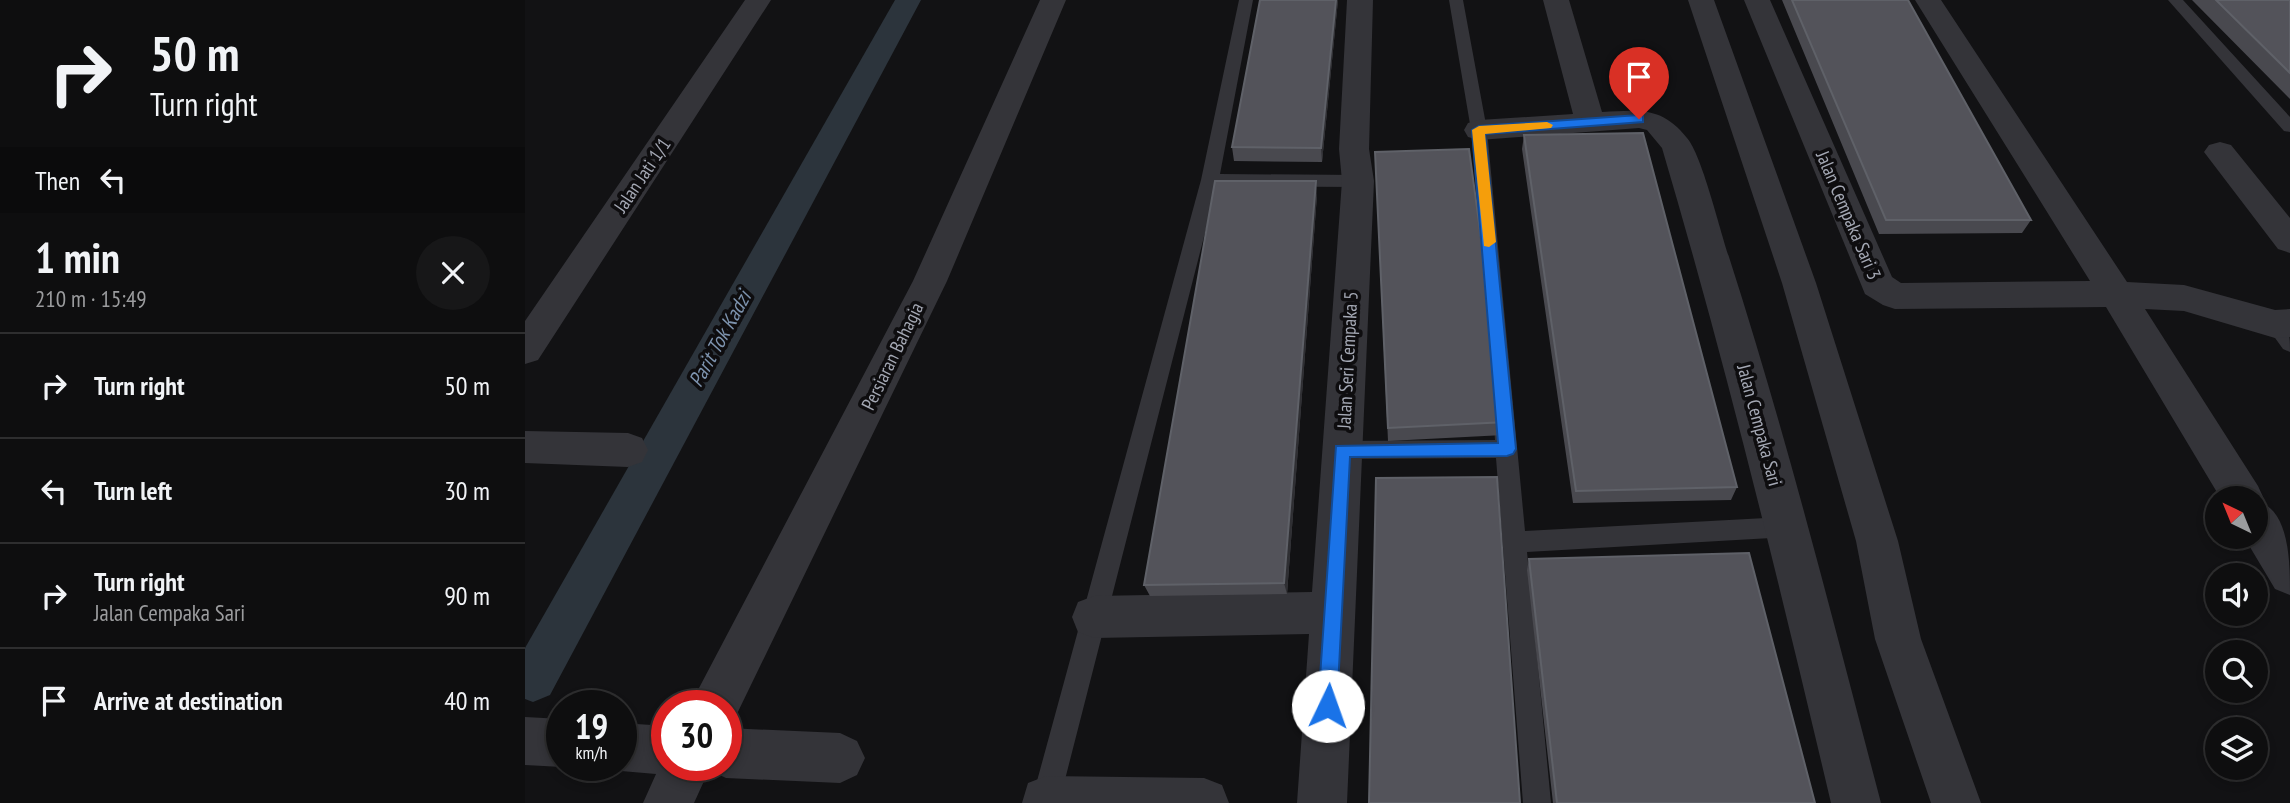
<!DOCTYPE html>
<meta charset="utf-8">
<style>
:root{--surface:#0e0e0f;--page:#171718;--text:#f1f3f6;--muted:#9b9c9e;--line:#2e2e2f}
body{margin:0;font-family:"PT Sans Narrow",sans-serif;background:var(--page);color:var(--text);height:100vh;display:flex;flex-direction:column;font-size:26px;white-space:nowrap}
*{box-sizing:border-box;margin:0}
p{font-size:23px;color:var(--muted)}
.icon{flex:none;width:38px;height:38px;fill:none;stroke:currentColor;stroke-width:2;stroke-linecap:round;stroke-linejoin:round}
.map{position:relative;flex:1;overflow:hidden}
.panel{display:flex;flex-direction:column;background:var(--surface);width:525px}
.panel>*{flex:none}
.guide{background:#0e0e0f;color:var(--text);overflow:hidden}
.needle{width:46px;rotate:317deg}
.tools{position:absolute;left:1680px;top:486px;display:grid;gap:14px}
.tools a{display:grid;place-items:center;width:63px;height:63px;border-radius:50%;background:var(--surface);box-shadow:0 4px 10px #0003,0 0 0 2px var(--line);font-size:35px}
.speed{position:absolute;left:21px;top:690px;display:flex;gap:14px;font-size:35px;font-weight:700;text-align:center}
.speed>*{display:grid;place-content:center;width:91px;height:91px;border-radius:50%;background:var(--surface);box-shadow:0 4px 10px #0003,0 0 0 2px var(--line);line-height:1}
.speed small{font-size:18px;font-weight:400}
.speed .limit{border:10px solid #d22;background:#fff;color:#111}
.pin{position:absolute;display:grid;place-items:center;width:60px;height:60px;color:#fff;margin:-72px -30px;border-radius:50% 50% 50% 0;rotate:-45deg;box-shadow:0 0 7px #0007}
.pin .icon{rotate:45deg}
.me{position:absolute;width:77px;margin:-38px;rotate:3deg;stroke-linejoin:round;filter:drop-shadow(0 0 5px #0008)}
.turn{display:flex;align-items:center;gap:24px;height:147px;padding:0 35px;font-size:32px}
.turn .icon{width:91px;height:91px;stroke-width:2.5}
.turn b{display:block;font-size:49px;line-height:60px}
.then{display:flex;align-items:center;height:66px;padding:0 35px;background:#0003;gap:14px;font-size:26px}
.round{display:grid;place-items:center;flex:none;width:74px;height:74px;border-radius:37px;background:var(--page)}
.head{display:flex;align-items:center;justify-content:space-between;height:119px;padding:0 35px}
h1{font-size:42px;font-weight:800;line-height:52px}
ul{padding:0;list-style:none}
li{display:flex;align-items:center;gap:21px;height:105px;padding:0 35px;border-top:2px solid var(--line)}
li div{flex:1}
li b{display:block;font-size:26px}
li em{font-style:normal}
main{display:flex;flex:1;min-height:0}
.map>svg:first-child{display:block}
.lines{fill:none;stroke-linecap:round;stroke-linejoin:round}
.canal{fill:#2c343c;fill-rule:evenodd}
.service{fill:#343439;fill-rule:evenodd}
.minor{fill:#343439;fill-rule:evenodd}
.wall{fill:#49494f}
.shaded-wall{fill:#2f2f33}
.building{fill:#53535a;stroke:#5f6168;stroke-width:2}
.route{fill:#1a73e8;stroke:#114b97;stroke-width:2}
.slow{fill:#f59e0b}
.labels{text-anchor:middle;stroke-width:7;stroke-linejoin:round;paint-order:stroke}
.street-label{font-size:19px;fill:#a4a8b4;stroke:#0e0d0f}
.water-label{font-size:21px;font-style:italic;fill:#7d93ae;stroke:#0e0d0f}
</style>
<main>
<section class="panel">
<div class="guide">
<div class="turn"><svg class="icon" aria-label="right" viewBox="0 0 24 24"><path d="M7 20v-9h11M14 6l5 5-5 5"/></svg><div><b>50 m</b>Turn right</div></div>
<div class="then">Then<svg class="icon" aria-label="left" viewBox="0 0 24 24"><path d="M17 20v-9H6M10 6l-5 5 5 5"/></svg></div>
</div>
<div class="head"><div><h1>1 min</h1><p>210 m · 15:49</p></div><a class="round"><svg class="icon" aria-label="close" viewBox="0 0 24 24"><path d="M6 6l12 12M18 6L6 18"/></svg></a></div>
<ul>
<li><svg class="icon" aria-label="right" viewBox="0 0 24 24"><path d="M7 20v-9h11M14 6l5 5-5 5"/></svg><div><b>Turn right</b></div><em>50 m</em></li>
<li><svg class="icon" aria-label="left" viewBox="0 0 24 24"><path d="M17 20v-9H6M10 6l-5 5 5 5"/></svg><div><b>Turn left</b></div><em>30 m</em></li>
<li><svg class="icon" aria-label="right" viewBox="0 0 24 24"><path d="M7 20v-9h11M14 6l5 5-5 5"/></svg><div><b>Turn right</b><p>Jalan Cempaka Sari</p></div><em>90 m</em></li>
<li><svg class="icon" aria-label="arrive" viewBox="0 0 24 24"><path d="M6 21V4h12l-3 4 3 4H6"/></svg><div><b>Arrive at destination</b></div><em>40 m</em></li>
</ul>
</section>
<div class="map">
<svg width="1765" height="803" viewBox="0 0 1765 803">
<rect width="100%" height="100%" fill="#121214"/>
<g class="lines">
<path class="canal" d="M370 0H396L25 695 8 702 0 699V648Z"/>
<path class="service" d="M714 0H728L695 174 833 175 842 181 833 187 692 186 534 803H506L676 180Z
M924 0H938L962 130 1000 531 1262 517 1270 520 1274 527 1270 534 1262 537 1002 552 1026 803H998L971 458 817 459 809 456 806 450 809 444 817 441 970 440 946 130Z
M1643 0H1658L1765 117V132L1759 131Z
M1750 317C1765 322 1765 337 1765 352L1758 349 1740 324 1743 319Z"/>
<path class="minor" d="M220 0H246L13 360 0 364V321Z
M515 0H541L422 281 208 722 201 724V705H167L174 688 388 281Z
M822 0H848L844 149 849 181 822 803H772L784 634 569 638 553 632 547 617 553 602 569 596 787 592 817 181 814 149Z
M1018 0H1044L1077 112C1114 110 1137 106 1162 138 1177 155 1195 231 1204 257 1262 437 1308 621 1356 803H1306C1254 583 1201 364 1137 148L1122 130 1114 128 954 140 943 137 939 130 943 123 954 120 1048 114Z
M1163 0H1189L1291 283 1373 541 1396 639 1456 803H1406L1350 639 1331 541 1257 283Z
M1219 0H1245L1367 277 1376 283 1565 281 1390 0H1416L1602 282 1659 285 1750 310 1765 309V337L1750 338 1659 311 1620 309 1733 486 1739 499 1737 503C1765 515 1765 565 1765 595L1750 589 1719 537H1731V499H1696L1581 307 1370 309 1358 305 1340 294Z
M1695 142 1706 145 1765 218V253L1753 249 1679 152 1684 145Z
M0 431 103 433 117 438 123 450 117 462 103 467 0 463Z
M0 717 37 719V765H43L37 767 0 765Z
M96 723 142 726V765H201V728L315 733 332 741 340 758 332 775 315 783 201 778 184 770 169 803H118L131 774 96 771 80 765H96Z
M521 776 679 778 697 785 704 803H497L503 783Z"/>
</g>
<path class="wall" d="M813 0 797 162 709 161 707 147Z
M1257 0H1383L1506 220 1497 233 1354 234Z
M1667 0H1765V99Z
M999 135 1212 487 1206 500 1048 503 997 149Z
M850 152 981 422 979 435 863 441Z
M792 195 762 594 625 596 619 585Z
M1004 559 1290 803H1028L1002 570Z"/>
<path class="shaded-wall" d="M811 0H813L797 162 796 148Z
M791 181 792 195 762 594 759 583Z"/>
<path class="building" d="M735 0H811L796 148 707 147Z
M1267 0H1383L1506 220H1361Z
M1691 0H1765V73Z
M1118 133 1212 487 1051 491 999 135Z
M944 149 981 422 863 428 850 152Z
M690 181H791L759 583 619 585Z
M972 477 995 803H844L851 478Z
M1224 553 1290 803H1032L1004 559Z"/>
<path class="route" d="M1114 115 1118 116V122L960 134 991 449 988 454 982 456 825 457 812 706 810 713 803 716 796 713 793 706 811 446 973 443 947 130 954 126Z"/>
<path class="slow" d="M1022 122 1028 125 1026 128 960 134 971 242 964 247 959 246 947 130 954 126Z"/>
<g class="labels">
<g class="street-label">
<text transform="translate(117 175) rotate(-56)" y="7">Jalan Jati 1/1</text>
<text transform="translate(1324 215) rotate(67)" y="7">Jalan Cempaka Sari 3</text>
<text transform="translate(367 356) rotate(-64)" y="7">Persiaran Bahagia</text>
<text transform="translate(822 360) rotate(-87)" y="7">Jalan Seri Cempaka 5</text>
<text transform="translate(1235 425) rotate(75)" y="7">Jalan Cempaka Sari</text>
</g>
<g class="water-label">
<text transform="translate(195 339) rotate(-61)" y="7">Parit Tok Kadzi</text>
</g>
</g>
</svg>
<div class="tools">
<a><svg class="needle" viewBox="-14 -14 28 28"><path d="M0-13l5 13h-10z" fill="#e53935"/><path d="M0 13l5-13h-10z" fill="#9b9c9e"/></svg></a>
<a><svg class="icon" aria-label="sound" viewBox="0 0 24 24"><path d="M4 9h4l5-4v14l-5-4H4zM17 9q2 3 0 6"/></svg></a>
<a><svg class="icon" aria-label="search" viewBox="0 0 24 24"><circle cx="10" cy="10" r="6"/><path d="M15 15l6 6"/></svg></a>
<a><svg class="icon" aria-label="layers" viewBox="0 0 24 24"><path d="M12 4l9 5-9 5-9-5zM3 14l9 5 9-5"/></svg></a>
</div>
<div class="speed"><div>19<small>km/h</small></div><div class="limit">30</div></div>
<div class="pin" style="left:1114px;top:119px;background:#d93025"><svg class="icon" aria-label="arrive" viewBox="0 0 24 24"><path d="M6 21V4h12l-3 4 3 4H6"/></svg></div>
<svg class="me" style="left:803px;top:706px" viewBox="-20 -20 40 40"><circle r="19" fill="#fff"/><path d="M0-13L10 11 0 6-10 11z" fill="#1a73e8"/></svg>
</div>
</main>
